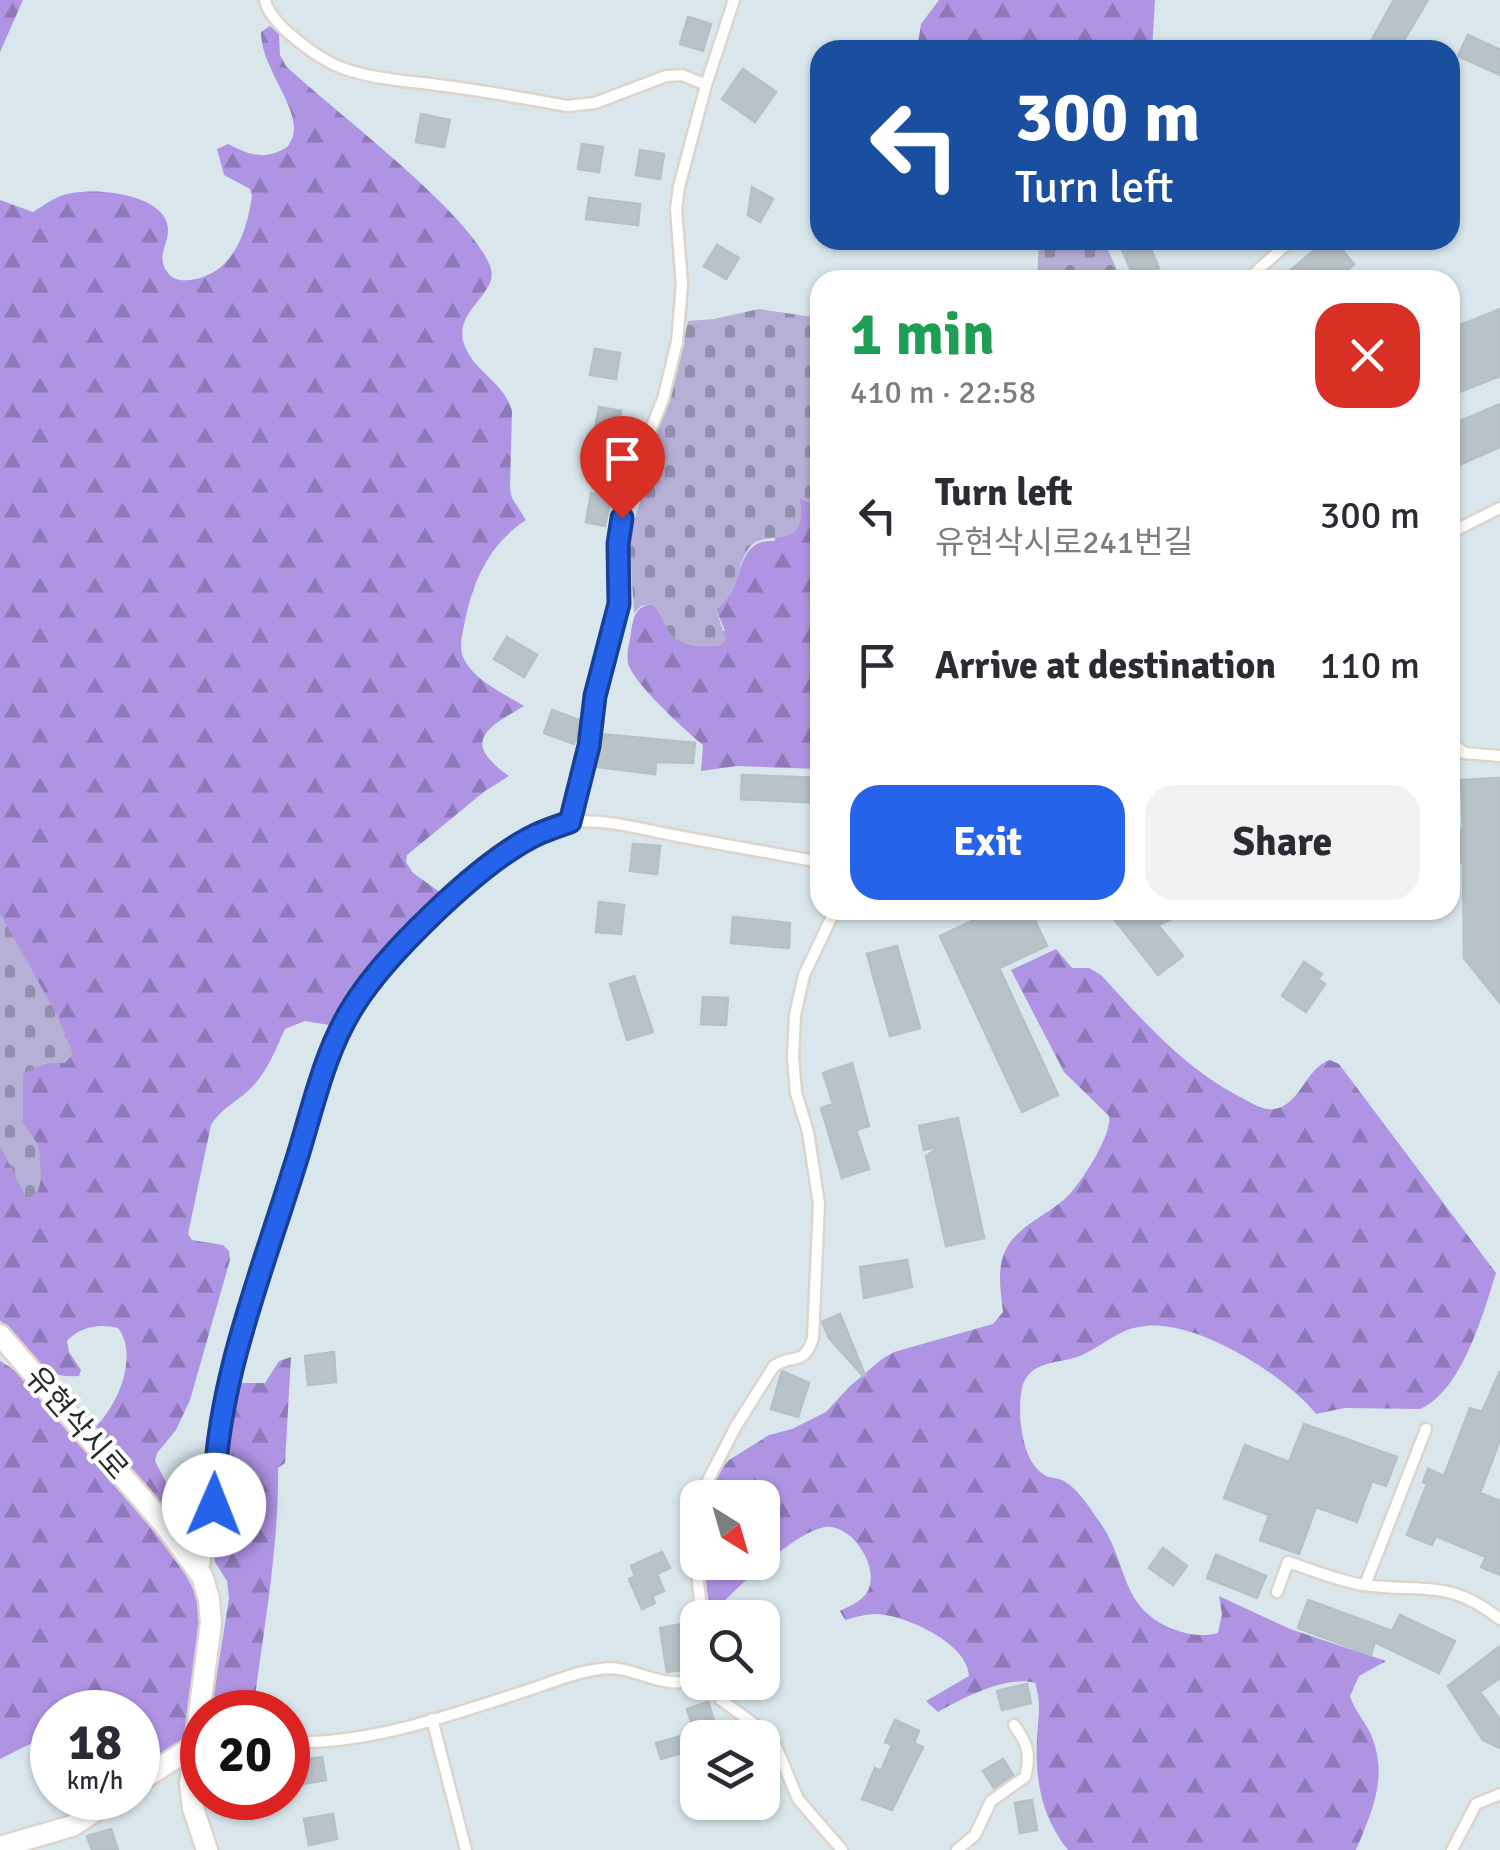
<!DOCTYPE html>
<meta charset="utf-8">
<style>
:root{--surface:#fff;--page:#f2f2f3;--text:#2b2b33;--muted:#7c7c81;--accent:#2563eb}
body{margin:0;font-family:Signika,"Noto Sans KR",sans-serif;background:var(--page);color:var(--text);height:100vh;display:flex;flex-direction:column;font-size:38px;white-space:nowrap}
*{box-sizing:border-box;margin:0}
p{font-size:32px;color:var(--muted)}
.icon{flex:none;width:55px;height:55px;fill:none;stroke:currentColor;stroke-width:2;stroke-linecap:round;stroke-linejoin:round}
.map{position:relative;flex:1;overflow:hidden}
.panel{position:absolute;left:810px;top:270px;width:650px;height:650px;display:flex;flex-direction:column;background:var(--surface);border-radius:30px;box-shadow:0 2px 8px #0004}
.panel>*{flex:none}
.guide{position:absolute;left:810px;top:40px;width:650px;height:210px;border-radius:30px;box-shadow:0 2px 8px #0004;background:#1a4fa0;color:#fff;overflow:hidden}
.needle{width:65px;rotate:143deg}
.controls{position:absolute;left:680px;top:1480px;display:grid;gap:20px}
.controls a{display:grid;place-items:center;width:100px;height:100px;border-radius:20px;background:var(--surface);box-shadow:0 2px 8px #0004;font-size:50px}
.speed{position:absolute;left:30px;top:1690px;display:flex;gap:20px;font-size:50px;font-weight:700;text-align:center}
.speed>*{display:grid;place-content:center;width:130px;height:130px;border-radius:50%;background:var(--surface);box-shadow:0 2px 8px #0004;line-height:1}
.speed small{font-size:25px;font-weight:400}
.speed .limit{border:15px solid #d22;background:#fff;color:#111}
.pin{position:absolute;display:grid;place-items:center;width:85px;height:85px;color:#fff;margin:-102px -42px;border-radius:50% 50% 50% 0;rotate:-45deg;box-shadow:0 0 10px #0007}
.pin .icon{rotate:45deg}
.me{position:absolute;width:110px;margin:-55px;rotate:1deg;stroke-linejoin:round;filter:drop-shadow(0 0 8px #0008)}
.turn{display:flex;align-items:center;gap:35px;height:210px;padding:0 40px;font-size:45px}
.turn .icon{width:130px;height:130px;stroke-width:2.5}
.turn b{display:block;font-size:70px;line-height:85px}
.round{display:grid;place-items:center;flex:none;width:105px;height:105px;border-radius:30px;background:var(--page)}
.overview{display:flex;align-items:center;justify-content:space-between;height:170px;padding:0 40px}
h1{font-size:60px;font-weight:700;line-height:75px;color:#1e9e55}
.primary-button{display:flex;gap:20px;margin-top:auto;padding:20px 40px}
.primary-button a{flex:1;height:115px;border-radius:30px;background:var(--accent);color:#fff;font-size:40px;font-weight:700;line-height:115px;text-align:center}
.primary-button a+a{background:var(--page);color:var(--text)}
ul{padding:0;list-style:none}
li{display:flex;align-items:center;gap:30px;height:150px;padding:0 40px}
li div{flex:1}
li b{display:block;font-size:38px}
li em{font-style:normal}
.map>svg:first-child{display:block}
.forest{fill:url(#forest-firs)}
.cemetery{fill:url(#cemetery-stones)}
.building{fill:#b9c2c7;stroke:#b3c1c7;stroke-width:2.5}
.lines{fill:none;stroke-linecap:round;stroke-linejoin:round}
.lane-casing{stroke:#ded4cc;stroke-width:15}
.street-casing{stroke:#ded4cc;stroke-width:25}
.lane{stroke:#fff;stroke-width:10}
.street{stroke:#fff;stroke-width:20}
.route-casing{stroke:#184099;stroke-width:25}
.route{stroke:#2563eb;stroke-width:18}
.labels{text-anchor:middle;stroke-width:8;stroke-linejoin:round;paint-order:stroke}
.street-label{font-size:30px;fill:#292929;stroke:#fff}
</style>
<div class="map">
<svg width="1500" height="1850" viewBox="0 0 1500 1850">
<defs>
<pattern id="forest-firs" width="22" height="20" patternUnits="userSpaceOnUse" patternTransform="scale(2.5)"><rect width="22" height="20" fill="#af94e4"/><path d="M5 1l3.5 6h-7zM16 11l3.5 6h-7z" fill="#8e79b9"/></pattern>
<pattern id="cemetery-stones" width="16" height="16" patternUnits="userSpaceOnUse" patternTransform="scale(2.5)"><rect width="16" height="16" fill="#b7b0d6"/><path d="M2 7V4a2 2 0 0 1 4 0v3zM10 15v-3a2 2 0 0 1 4 0v3z" fill="#958fae"/></pattern>
</defs>
<rect width="100%" height="100%" fill="#d9e7ec"/>
<path class="forest" d="M0 0H23L0 52Z
M939 0H1155L1152 50H917L921 24Z
M270 26 279 34 280 55 286 66C331 109 475 216 491 269 498 294 453 311 464 344 473 371 505 383 512 411L510 488 512 498 526 520C488 545 472 583 464 626 462 636 459 647 463 657 473 680 503 693 524 706 485 729 461 742 509 776L485 791 407 855 406 862 413 873 444 895C397 931 357 973 329 1025L305 1021 285 1029C276 1049 268 1070 253 1086 239 1101 222 1107 211 1125L188 1234 192 1240 223 1245 229 1251 230 1260 190 1400 176 1430 157 1453 155 1461 166 1482 165 1510 91 1431C116 1410 140 1357 118 1328 100 1323 79 1327 67 1341L69 1352 81 1370 79 1376C38 1380 25 1349 0 1320V200L33 212C44 205 55 197 67 194 93 187 165 193 168 228 169 245 155 257 168 273 175 282 185 281 196 279 234 271 247 231 252 196L250 189 224 175 217 149 228 144C250 155 264 161 287 147 312 117 261 74 261 32Z
M799 497 814 505 813 529 820 545V769L737 766 701 771 703 745C686 731 633 683 628 663 626 654 630 641 631 632 634 616 635 607 652 604L661 611 665 623 725 631 716 609C748 587 732 539 774 541Z
M1056 949 1072 968H1089L1101 975C1145 1023 1187 1071 1246 1100 1254 1104 1264 1111 1274 1109 1301 1105 1305 1068 1330 1060L1339 1064 1496 1273C1483 1314 1462 1391 1420 1409L1345 1408 1316 1414C1284 1374 1191 1315 1138 1327 1116 1331 1099 1349 1077 1357 1055 1364 1029 1361 1022 1388 1017 1412 1021 1459 1043 1474 1049 1479 1057 1477 1064 1481 1078 1489 1090 1508 1099 1521 1129 1562 1118 1607 1173 1629 1188 1635 1203 1637 1218 1633L1222 1614 1219 1596 1290 1629 1386 1661 1359 1676 1350 1696C1355 1712 1366 1722 1372 1737 1388 1778 1372 1812 1356 1850H1068C1041 1816 1035 1780 1037 1738 1038 1718 1042 1703 1035 1683 1006 1675 963 1698 938 1712L926 1701 969 1676C968 1643 905 1615 876 1614 866 1614 856 1617 845 1620L840 1611C850 1606 865 1600 869 1588 878 1564 851 1524 825 1527 794 1532 732 1592 710 1616L704 1563 762 1562V1498L707 1497 717 1474 729 1460 769 1435 792 1429 826 1412 849 1387 882 1359 894 1352 993 1324 1003 1312C1001 1292 996 1268 1006 1249 1018 1226 1047 1215 1066 1198 1080 1185 1113 1134 1109 1116L1064 1072 1011 970Z
M291 1357 285 1463 278 1468C279 1550 263 1631 253 1712H211L229 1598 227 1581 215 1562 214 1555 228 1527 222 1467 236 1383H265L279 1361Z
M0 1361 16 1371C57 1418 189 1553 199 1606 206 1647 193 1695 188 1736L183 1743 138 1774V1712H52V1751L36 1741 0 1759Z"/>
<path class="cemetery" d="M1039 240H1103L1122 280H1037Z
M759 309 820 318V545L813 529 814 505 800 497C809 557 765 526 749 548 734 568 744 589 716 609L726 640 721 645C704 648 683 648 671 634 662 624 662 613 652 604L641 606 634 613 629 538 640 502 645 460 676 374 688 321 714 319Z
M0 913 58 1017 73 1054 65 1063H48L23 1074V1123L39 1146 41 1178 38 1191 27 1199 0 1146Z"/>
<path class="building" d="M1394 0H1428L1398 50H1366Z
M688 17 711 24 703 51 680 44Z
M1468 35 1500 50V75L1458 56Z
M743 69 776 92 755 122 722 99Z
M421 114 450 120 444 147 416 142Z
M582 144 603 147 599 172 578 169Z
M640 150 664 154 660 179 636 175Z
M752 187 773 199 760 222 748 215Z
M589 198 640 204 638 225 586 219Z
M1118 240H1147L1159 268 1134 278Z
M1326 240H1334L1354 264 1336 280H1279Z
M717 245 739 258 726 279 704 266Z
M1500 309V376L1450 396V329Z
M595 349 620 353 616 379 590 375Z
M1500 404V447L1450 469V425Z
M599 407 621 411 617 433 595 429Z
M591 493 611 497 605 526 586 522Z
M507 637 537 655 524 677 494 659Z
M552 710 582 721 574 744 544 733Z
M600 734 695 743 693 763 656 762 655 774 596 767Z
M742 775 820 778V803L741 799Z
M1499 778 1500 812V1003L1464 958 1463 862 1450 863V830H1463L1461 780Z
M633 844 660 846 657 874 630 871Z
M599 902 624 905 621 934 596 932Z
M995 910H1030L1047 946 999 968 1058 1095 1022 1112 940 936Z
M1107 910H1193L1158 925 1183 956 1158 975Z
M733 917 790 923 789 948 731 943Z
M897 946 920 1028 890 1036 867 954Z
M1304 962 1322 974 1318 979 1325 984 1306 1012 1282 996Z
M634 976 653 1032 627 1040 610 984Z
M703 997 728 998 726 1025 701 1024Z
M852 1063 869 1126 856 1130 869 1169 842 1178 821 1108 833 1104 823 1073Z
M958 1118 984 1238 946 1246 926 1156 941 1146 924 1150 919 1126Z
M907 1260 912 1287 864 1298 860 1267Z
M840 1314 865 1375 863 1376 829 1338 822 1322Z
M334 1352 336 1382 308 1385 305 1356Z
M782 1371 809 1383 798 1417 771 1409Z
M1500 1371V1440L1480 1493 1500 1501V1575L1481 1567 1486 1557 1436 1536 1432 1545 1407 1535 1427 1484 1423 1482 1428 1469 1444 1476 1470 1408 1482 1412Z
M1304 1424 1397 1457 1386 1486 1372 1481 1357 1522 1316 1507 1299 1554 1260 1540 1269 1515 1224 1498 1245 1445 1289 1462Z
M187 1494 206 1495 205 1510 187 1509Z
M1163 1548 1187 1566 1173 1585 1149 1568Z
M662 1552 670 1568 657 1574 664 1591 652 1596 655 1603 642 1609 629 1579 635 1576 631 1566Z
M1216 1555 1266 1576 1257 1598 1207 1578Z
M1308 1600 1392 1631 1400 1615 1455 1641 1439 1673 1375 1642 1371 1655 1298 1628Z
M683 1624 686 1643 693 1642 697 1668 667 1672 660 1628Z
M1500 1646V1678L1480 1692 1500 1719V1748L1483 1740 1448 1686Z
M1027 1684 1031 1703 1002 1710 997 1691Z
M708 1702 717 1730 696 1737 687 1709Z
M895 1720 919 1731 914 1743 923 1747 892 1810 862 1799 875 1768 881 1771 892 1745 885 1742Z
M681 1736 686 1752 661 1759 656 1743Z
M322 1757 326 1780 297 1785 293 1762Z
M1003 1759 1013 1775 994 1788 983 1771Z
M1032 1800 1037 1830 1020 1833 1015 1803Z
M333 1814 337 1839 309 1845 304 1819Z
M111 1829 118 1850H92L87 1836Z"/>
<g class="lines">
<g class="lane-casing">
<path id="lane" d="M265 0C270 25 321 61 345 69 376 80 412 81 445 86 486 91 527 99 568 106L595 103 666 76 682 75 706 85 679 187 676 209 682 285 677 342 663 399 639 458 622 518 618 544 619 604 595 696 589 746 571 822
M706 85 734 0
M1247 280 1291 240
M1450 533 1500 508
M1450 740 1464 753 1500 756
M699 1498 736 1426 774 1366C793 1353 804 1367 813 1338L819 1204 808 1132 796 1093 793 1057 795 1015 804 975 835 910
M698 1501 694 1546 702 1618
M202 1575 215 1505V1459L220 1422 234 1364 324 1070C336 1038 349 1009 369 981 400 939 520 828 571 822 605 818 644 830 677 836 725 845 772 853 820 862
M1365 1585 1426 1429
M1277 1592 1288 1562C1313 1570 1338 1581 1364 1585 1422 1593 1448 1578 1500 1619
M712 1682 721 1700 757 1726 775 1744 798 1799 842 1850
M432 1719 466 1850
M288 1742C366 1745 445 1717 519 1693 546 1685 573 1672 600 1669 636 1664 654 1690 698 1680
M957 1850 975 1835 991 1801 1025 1777C1031 1755 1028 1744 1014 1725
M1452 1850 1476 1804 1500 1794"/>
</g>
<g class="street-casing">
<path id="street" d="M0 1335 164 1524 202 1576 209 1599 211 1623 190 1783 193 1808 207 1850
M138 1782 194 1746
M0 1847 72 1826 115 1798"/>
</g>
<use href="#lane" class="lane"/>
<use href="#street" class="street"/>
</g>
<g class="lines">
<g class="route-casing">
<path id="route" d="M214 1505C214 1389 260 1278 294 1168 312 1113 323 1053 354 1005 386 954 475 868 528 839 542 831 556 827 570 822L589 746 595 696 619 604 618 544 622 518"/>
</g>
<use href="#route" class="route"/>
</g>
<g class="labels">
<g class="street-label">
<text transform="translate(77 1423) rotate(49)" y="10">유현삭시로</text>
</g>
</g>
</svg>
<div class="controls">
<a><svg class="needle" viewBox="-14 -14 28 28"><path d="M0-13l5 13h-10z" fill="#e53935"/><path d="M0 13l5-13h-10z" fill="#7c7c81"/></svg></a>
<a><svg class="icon" aria-label="search" viewBox="0 0 24 24"><circle cx="10" cy="10" r="6"/><path d="M15 15l6 6"/></svg></a>
<a><svg class="icon" aria-label="layers" viewBox="0 0 24 24"><path d="M12 4l9 5-9 5-9-5zM3 14l9 5 9-5"/></svg></a>
</div>
<div class="speed"><div>18<small>km/h</small></div><div class="limit">20</div></div>
<div class="pin" style="left:622px;top:518px;background:#d93025"><svg class="icon" aria-label="arrive" viewBox="0 0 24 24"><path d="M6 21V4h12l-3 4 3 4H6"/></svg></div>
<svg class="me" style="left:214px;top:1505px" viewBox="-20 -20 40 40"><circle r="19" fill="#fff"/><path d="M0-13L10 11 0 6-10 11z" fill="#2563eb"/></svg>
<div class="guide">
<div class="turn"><svg class="icon" aria-label="left" viewBox="0 0 24 24"><path d="M17 20v-9H6M10 6l-5 5 5 5"/></svg><div><b>300 m</b>Turn left</div></div>
</div>
<section class="panel">
<div class="overview"><div><h1>1 min</h1><p>410 m · 22:58</p></div><a class="round" style="background:#d93025;color:#fff"><svg class="icon" aria-label="close" viewBox="0 0 24 24"><path d="M6 6l12 12M18 6L6 18"/></svg></a></div>
<ul>
<li><svg class="icon" aria-label="left" viewBox="0 0 24 24"><path d="M17 20v-9H6M10 6l-5 5 5 5"/></svg><div><b>Turn left</b><p>유현삭시로241번길</p></div><em>300 m</em></li>
<li><svg class="icon" aria-label="arrive" viewBox="0 0 24 24"><path d="M6 21V4h12l-3 4 3 4H6"/></svg><div><b>Arrive at destination</b></div><em>110 m</em></li>
</ul>
<div class="primary-button"><a>Exit</a><a>Share</a></div>
</section>
</div>
